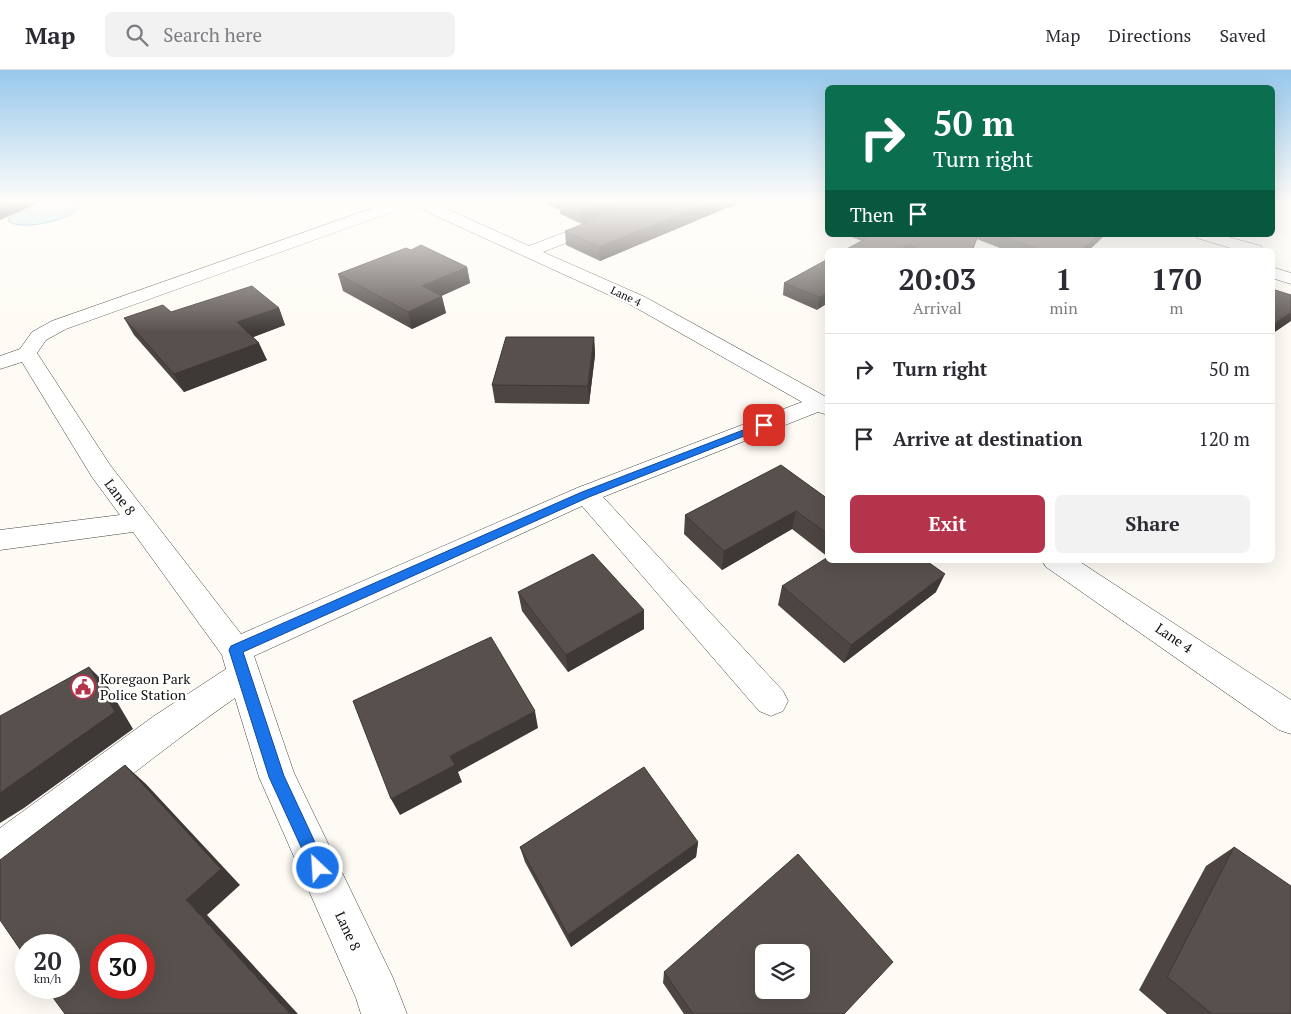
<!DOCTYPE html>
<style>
:root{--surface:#fff;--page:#f2f2f3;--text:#2b2b33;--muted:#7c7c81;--line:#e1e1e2;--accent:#b4344b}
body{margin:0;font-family:"PT Serif",serif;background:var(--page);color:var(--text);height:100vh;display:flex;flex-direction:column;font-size:19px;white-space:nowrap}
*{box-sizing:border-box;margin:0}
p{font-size:16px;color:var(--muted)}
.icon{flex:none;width:28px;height:28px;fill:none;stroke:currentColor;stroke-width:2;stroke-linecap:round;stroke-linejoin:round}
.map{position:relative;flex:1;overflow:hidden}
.drawer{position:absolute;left:825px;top:178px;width:450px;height:315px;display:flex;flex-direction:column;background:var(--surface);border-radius:8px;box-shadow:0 5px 20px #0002}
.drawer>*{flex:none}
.banner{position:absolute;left:825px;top:15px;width:450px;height:152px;border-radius:8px;box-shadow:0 5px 20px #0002;background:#0b6e4f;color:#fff;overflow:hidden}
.tools{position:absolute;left:755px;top:874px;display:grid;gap:10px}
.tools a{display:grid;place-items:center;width:55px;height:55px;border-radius:8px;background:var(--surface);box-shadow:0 5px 20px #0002;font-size:25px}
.speed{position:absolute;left:15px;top:864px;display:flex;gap:10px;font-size:25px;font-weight:700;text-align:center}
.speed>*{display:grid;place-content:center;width:65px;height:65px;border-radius:50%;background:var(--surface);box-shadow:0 5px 20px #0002;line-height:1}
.speed small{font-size:12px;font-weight:400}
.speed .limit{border:8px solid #d22;background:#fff;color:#111}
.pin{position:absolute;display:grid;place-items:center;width:42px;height:42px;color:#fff;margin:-21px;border-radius:10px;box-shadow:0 2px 8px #0006}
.me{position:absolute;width:55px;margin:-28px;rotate:335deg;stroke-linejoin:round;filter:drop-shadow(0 0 4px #0008)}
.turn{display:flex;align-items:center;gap:18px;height:105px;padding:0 25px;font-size:22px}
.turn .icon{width:65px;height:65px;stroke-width:2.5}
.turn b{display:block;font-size:35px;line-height:42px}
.then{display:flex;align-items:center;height:48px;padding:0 25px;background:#0003;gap:10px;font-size:19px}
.eta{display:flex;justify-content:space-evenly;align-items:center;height:85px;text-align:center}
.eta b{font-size:30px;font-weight:700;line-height:35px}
.button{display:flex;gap:10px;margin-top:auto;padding:10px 25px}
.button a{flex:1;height:58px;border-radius:8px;background:var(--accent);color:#fff;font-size:20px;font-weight:700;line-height:58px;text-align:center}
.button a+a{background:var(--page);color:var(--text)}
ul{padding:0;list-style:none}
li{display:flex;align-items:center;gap:15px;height:70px;padding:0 25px;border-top:1px solid var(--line)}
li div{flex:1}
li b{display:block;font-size:19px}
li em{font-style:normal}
header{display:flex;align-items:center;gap:30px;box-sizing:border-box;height:70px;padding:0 25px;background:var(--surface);border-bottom:1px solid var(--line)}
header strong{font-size:24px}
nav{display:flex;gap:28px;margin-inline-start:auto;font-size:18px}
.search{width:350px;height:45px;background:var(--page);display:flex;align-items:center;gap:12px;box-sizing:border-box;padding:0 18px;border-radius:8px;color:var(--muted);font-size:19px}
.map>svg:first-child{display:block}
.water{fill:#bde5f1;stroke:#4ba2c1}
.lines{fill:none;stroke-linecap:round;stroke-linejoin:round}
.minor-casing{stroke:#434343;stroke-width:1}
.minor{fill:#fff;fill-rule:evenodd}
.wall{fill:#4c4542}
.shaded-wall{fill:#3e3836}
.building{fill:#58504d;stroke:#3e3836;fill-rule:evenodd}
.route{fill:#1a73e8;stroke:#114b97}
.labels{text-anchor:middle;stroke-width:5;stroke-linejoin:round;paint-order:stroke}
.far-street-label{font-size:11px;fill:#101010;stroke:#fff}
.street-label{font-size:14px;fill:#101010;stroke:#fff}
.poi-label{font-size:14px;fill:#101010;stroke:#fff;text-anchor:start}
</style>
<header>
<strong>Map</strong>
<div class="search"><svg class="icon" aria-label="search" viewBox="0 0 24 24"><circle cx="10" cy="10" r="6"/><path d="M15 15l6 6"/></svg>Search here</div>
<nav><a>Map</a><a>Directions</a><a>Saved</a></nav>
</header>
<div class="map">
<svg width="1291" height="944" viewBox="0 0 1291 944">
<rect width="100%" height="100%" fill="#fefbf4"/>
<path class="water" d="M43 131 82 133C80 136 78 140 74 142 62 151 21 161 8 151L9 148 21 138Z"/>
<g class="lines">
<g class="minor-casing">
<path id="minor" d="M393 131H429L529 176 646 131H667L665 134 543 182 645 227 828 328V345L818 342 603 427 783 621 788 631 783 641 771 646 759 641 582 436 254 586 294 703 393 908 407 944H361L356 928 259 707 235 628C159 681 88 740 14 796L0 802V758L154 646 226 599 222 585 133 462 0 480V460L120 445 92 407 22 292 0 299V286L20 279 32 262 52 251ZM412 135 631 235 802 332 577 418 241 564 110 395 37 283 46 270 66 259Z
M1195 165H1221L1261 176 1263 180H1237L1197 168Z
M1272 197 1291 203V214L1272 208Z
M1042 490H1077L1291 630V664L1279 660 1046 497Z"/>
</g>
<use href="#minor" class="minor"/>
</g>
<path class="wall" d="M540 131H640L582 154 560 144V140Z
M643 131H743L600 191 566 175 565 161Z
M846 165H1104L1103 167 1089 180H1005L977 169 973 180H845L862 171Z
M411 180 467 197 470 213 441 226 446 243 412 259 343 221 338 204Z
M828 189 817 240 783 225 784 213Z
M279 238 285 255 253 267 267 290 184 322 134 265 124 248 171 242Z
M594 267 595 285 589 334 495 333 492 315Z
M828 429V487L792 459 722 500 684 464 685 445Z
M927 491 936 522 844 593 778 535 782 516Z
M518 522 644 559 568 602 522 541Z
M698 772 696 787 571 877 525 792 520 777Z
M1234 777 1291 944H1167L1139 920 1206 796Z
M664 902 844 944H684L663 913Z"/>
<path class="shaded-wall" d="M14 131H35L36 134 0 150V137Z
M604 131H640L582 154 581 140Z
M712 131H743L600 191 599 177Z
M978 165 973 180H972Z
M1098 165H1104L1103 167 1089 180H1082Z
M908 175 906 180H899Z
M467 197 470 213 426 233 422 216Z
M828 222V233L817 240 819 227Z
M442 226 446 243 412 259 408 242Z
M279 238 285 255 245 270 237 252Z
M1291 242V251L1272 264V255Z
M594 267 595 285 589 334 588 316Z
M259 273 267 290 184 322 174 304Z
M796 441 792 459 722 500 724 481Z
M945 504 936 522 844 593 851 575Z
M644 540V559L568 602 566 585Z
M89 597 107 615 133 659 24 738 0 753V723Z
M535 641 538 658 458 702 462 712 400 745 391 729 450 686Z
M125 695 146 714 240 815 207 845 298 944H290L186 830Z
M698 772 696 787 571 877 568 865Z"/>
<path class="building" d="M0 131H14L0 137Z
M560 131H604L581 140Z
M643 131H712L599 177 565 161Z
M872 165H978L972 180H922L908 175 899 180H845Z
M1000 165H1098L1082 180H1040Z
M421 175 467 197 422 216 442 226 408 242 338 204 406 178 411 180Z
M828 189V222L819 227 784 213Z
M252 216 279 238 237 252 259 273 174 304 124 248 163 235 171 242Z
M1272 219 1291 225V242L1272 255Z
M506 267H594L588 316 492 315Z
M781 395 828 429V464L796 441 724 481 685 445Z
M593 484 644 540 566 585 518 522Z
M828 487V490H925L945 504 851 575 782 516Z
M491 567 535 641 450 686 455 695 391 729 353 631Z
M89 597 115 642 0 723V646Z
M125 695 221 799 186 830 290 944H65L46 918H69V875H26V888L0 850V790ZM101 875H144V918H101Z
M644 697 698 772 568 865 520 777Z
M1234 777 1291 816V944H1212L1167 907Z
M798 784 893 892 844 944H693L664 902ZM764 882H801V920H764Z"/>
<linearGradient id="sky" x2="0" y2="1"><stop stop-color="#97c8ec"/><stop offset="0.5" stop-color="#fffdfa"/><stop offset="1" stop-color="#fffdfa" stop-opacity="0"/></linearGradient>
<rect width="1291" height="263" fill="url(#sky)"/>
<path class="route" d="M764 352 767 353V357L589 427 243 582 284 706 327 798 324 803 318 806 313 803 269 707 229 580 231 576 582 422Z"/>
<defs>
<g id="civic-ring" transform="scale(1.25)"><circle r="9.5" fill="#fff" stroke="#b4344b" stroke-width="1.5"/><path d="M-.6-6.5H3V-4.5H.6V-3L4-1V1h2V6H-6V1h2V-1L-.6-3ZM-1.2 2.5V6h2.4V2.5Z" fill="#b4344b"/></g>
</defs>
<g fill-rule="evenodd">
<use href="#civic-ring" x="83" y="617"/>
</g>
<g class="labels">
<g class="far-street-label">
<text transform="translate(626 226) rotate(25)" y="4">Lane 4</text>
</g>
<g class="street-label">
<text transform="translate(120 427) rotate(53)" y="5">Lane 8</text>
<text transform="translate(1174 568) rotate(34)" y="5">Lane 4</text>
<text transform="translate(348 861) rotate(65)" y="5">Lane 8</text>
</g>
<g class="poi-label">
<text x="100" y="614">Koregaon Park<tspan x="100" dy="16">Police Station</tspan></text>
</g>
</g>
</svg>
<div class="tools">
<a><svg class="icon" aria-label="layers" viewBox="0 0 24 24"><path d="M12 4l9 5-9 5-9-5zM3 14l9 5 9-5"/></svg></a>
</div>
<div class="speed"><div>20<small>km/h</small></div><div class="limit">30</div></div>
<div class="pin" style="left:764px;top:355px;background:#d93025"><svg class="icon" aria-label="arrive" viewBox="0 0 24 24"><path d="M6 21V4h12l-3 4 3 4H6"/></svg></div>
<svg class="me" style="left:318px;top:798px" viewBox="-20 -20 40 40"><circle r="17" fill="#1a73e8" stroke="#fff" stroke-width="3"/><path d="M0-11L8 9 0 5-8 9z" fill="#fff"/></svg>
<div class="banner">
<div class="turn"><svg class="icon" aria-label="right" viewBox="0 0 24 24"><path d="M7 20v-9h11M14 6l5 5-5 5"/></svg><div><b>50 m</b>Turn right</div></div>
<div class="then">Then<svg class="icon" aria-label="arrive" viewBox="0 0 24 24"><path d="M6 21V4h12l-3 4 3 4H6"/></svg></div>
</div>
<section class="drawer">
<div class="eta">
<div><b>20:03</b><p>Arrival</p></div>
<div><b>1</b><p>min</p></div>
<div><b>170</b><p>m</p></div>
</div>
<ul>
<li><svg class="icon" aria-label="right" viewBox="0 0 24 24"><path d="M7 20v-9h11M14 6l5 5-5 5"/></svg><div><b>Turn right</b></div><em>50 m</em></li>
<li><svg class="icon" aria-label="arrive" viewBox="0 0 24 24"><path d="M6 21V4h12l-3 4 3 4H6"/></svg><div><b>Arrive at destination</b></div><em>120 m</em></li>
</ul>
<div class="button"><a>Exit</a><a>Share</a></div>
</section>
</div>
